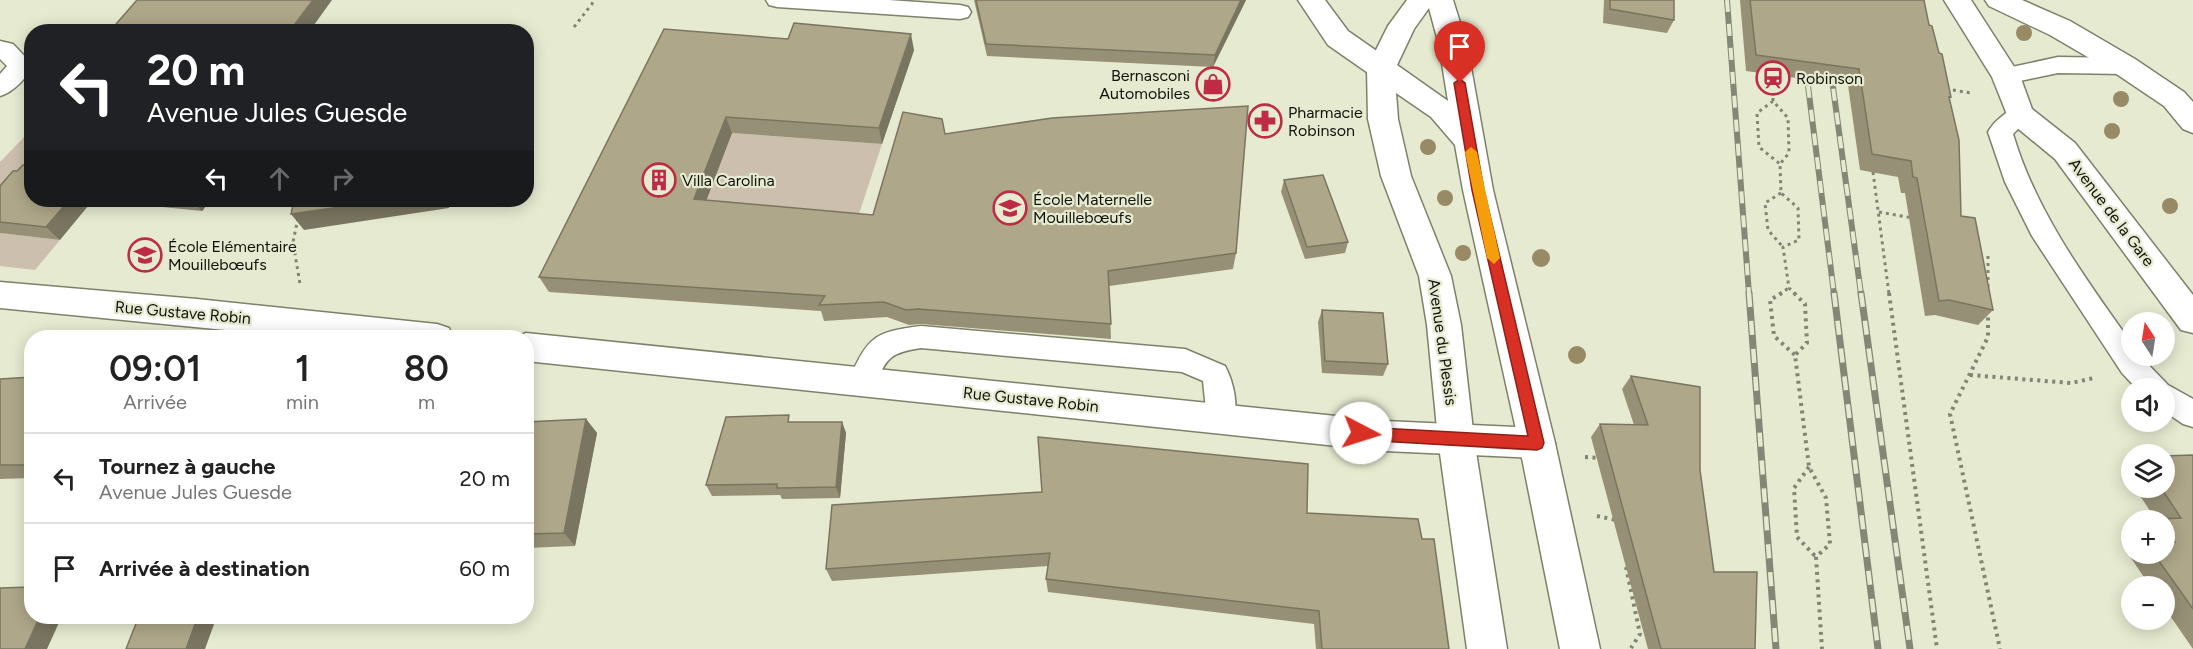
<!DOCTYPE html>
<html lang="fr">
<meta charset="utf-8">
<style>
:root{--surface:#fff;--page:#f6f6f6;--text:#222;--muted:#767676;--line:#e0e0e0}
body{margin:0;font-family:Figtree,sans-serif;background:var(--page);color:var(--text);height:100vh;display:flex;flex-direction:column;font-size:22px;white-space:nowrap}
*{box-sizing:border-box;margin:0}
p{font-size:20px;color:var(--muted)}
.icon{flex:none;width:33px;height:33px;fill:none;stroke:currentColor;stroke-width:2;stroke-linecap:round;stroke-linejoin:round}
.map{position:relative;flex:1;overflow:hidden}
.drawer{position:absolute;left:24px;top:330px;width:510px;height:294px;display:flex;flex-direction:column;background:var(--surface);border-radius:24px;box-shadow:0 3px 15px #0003}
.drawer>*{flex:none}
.top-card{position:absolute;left:24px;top:24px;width:510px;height:183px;border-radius:24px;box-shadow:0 3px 15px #0003;background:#202124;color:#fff;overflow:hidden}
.needle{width:39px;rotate:348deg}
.controls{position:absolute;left:2121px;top:312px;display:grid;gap:12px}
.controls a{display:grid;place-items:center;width:54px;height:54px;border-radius:50%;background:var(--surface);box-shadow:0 3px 15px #0003;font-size:30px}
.pin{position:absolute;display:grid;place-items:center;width:51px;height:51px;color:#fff;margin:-62px -26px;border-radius:50% 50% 50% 0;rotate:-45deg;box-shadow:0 0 6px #0007}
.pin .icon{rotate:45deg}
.me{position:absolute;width:66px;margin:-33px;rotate:95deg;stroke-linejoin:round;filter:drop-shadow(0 0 4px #0008)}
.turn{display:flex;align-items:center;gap:21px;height:126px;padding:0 24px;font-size:27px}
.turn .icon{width:78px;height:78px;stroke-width:2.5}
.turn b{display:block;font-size:42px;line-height:51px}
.lanes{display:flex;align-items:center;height:57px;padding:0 24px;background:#0003;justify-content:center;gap:30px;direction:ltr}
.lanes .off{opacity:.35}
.eta{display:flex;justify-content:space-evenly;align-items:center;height:102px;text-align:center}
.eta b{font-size:36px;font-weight:600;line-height:42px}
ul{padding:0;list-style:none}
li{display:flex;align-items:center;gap:18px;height:90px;padding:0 24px;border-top:2px solid var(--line)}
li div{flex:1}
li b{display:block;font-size:22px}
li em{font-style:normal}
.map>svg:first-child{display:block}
.green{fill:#ccbfad}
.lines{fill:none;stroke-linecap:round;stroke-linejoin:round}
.service-casing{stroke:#7d816a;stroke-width:3}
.minor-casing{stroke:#7d816a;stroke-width:3}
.tertiary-casing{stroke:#7d816a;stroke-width:3}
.secondary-casing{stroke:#7d816a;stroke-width:3}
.path-far1{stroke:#818573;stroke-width:3;stroke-dasharray:3 4;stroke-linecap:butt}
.path{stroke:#818573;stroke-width:4;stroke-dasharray:3 4.5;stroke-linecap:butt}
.service{fill:#fff;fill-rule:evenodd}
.minor{fill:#fff;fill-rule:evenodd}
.tertiary{fill:#fff;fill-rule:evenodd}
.secondary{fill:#fff;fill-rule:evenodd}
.rail-far1-casing{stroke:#838775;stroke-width:6}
.rail-casing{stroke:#838775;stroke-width:7}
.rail-far1{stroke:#e5ead0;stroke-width:4;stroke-dasharray:12;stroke-linecap:butt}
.rail{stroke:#e5ead0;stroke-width:4.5;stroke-dasharray:14;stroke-linecap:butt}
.tree{fill:#978a64}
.wall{fill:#969076}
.shaded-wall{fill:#7a7560}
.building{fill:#aea789;stroke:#7a7560;stroke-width:1.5}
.route{fill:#d93025;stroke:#8d1f18;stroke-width:1.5}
.slow{fill:#f59e0b}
.labels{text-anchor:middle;stroke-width:4.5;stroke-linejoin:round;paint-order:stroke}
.poi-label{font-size:16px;fill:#11130a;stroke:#e5ead0;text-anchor:start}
.street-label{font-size:16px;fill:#11130a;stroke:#e5ead0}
</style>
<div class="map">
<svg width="2193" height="649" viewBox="0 0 2193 649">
<rect width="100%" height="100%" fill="#e5ead0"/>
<path class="green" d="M31 130V184L0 215V162Z
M732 133 882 144 838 278 701 215Z
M0 233 60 240 35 270 0 266Z"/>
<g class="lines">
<g class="service-casing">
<path id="service" d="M766 0H889L960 5 968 7 971 12 968 17 960 19 777 7 769 5Z
M0 41 13 44 32 64C29 77 12 93 0 96V74L7 66 0 59Z
M2058 57 2125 58 2133 60 2136 66 2133 72 2125 74 2058 73 2006 84 1998 82 1994 76 1998 70Z
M2020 106 2028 109 2032 115 2013 134C2036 212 2085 278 2132 344V356H2140L2168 385 2193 399V427L2183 424 2164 411V388H2136L2122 373 2032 236 2005 182 1988 132C1994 121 2008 110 2020 106Z
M921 326 1185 349 1225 366C1234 383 1240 409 1231 428L1221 431 1211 428 1207 419 1203 381 1182 372 921 348C886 353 887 360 872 390L862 394 852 390 848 382C868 337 873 332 921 326Z"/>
</g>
<g class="minor-casing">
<path id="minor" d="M1944 0H1971L2020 76 2032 109 2075 143 2193 295V333L2181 330 2055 159 2010 122 1992 77Z
M1985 0H2022L2070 21 2135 59 2184 92 2193 102V133L2183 129 2164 106 2115 73 2050 35 1989 6Z
M0 282 197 299 437 324 449 328 453 338H308L0 308Z
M526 333 1385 421 1537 428 1549 432 1555 443 1549 454 1537 458 1385 451 526 361V338H514Z"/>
</g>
<g class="tertiary-casing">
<path id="tertiary" d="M1298 0H1325L1348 31 1391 61 1395 68 1391 75 1381 78 1371 75 1328 45Z"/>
</g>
<g class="secondary-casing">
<path id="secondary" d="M1407 0H1453L1467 45 1493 190 1555 443 1600 649H1560L1519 443 1463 190 1455 145 1431 117 1396 93 1398 119 1411 176 1451 276 1461 325 1474 439 1507 649H1467L1438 439 1427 325 1419 276 1381 176 1368 119 1367 68 1388 26ZM1429 8 1439 45 1448 101 1397 65 1414 29Z"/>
</g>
<path class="path-far1" d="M574 27 595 0
M1773 70V101L1788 118 1789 153 1780 164 1781 193 1798 208 1799 240 1783 247 1789 288 1795 294
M1946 89 1971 93
M1773 101 1757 113 1759 147 1780 164
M1873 172 1889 294
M1781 193 1765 203 1768 230 1783 247
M1879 212 1913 218
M298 218 293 242 300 284
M1988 256V288
M1779 294 1789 288"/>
<path class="path" d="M1782 293 1770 300 1774 336 1795 355
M1794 293 1805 304 1807 343 1795 355 1809 467 1826 498 1830 544 1816 557 1822 649
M1889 293 1937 649
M1988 310V337L1950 414 2000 649
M1970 375 2071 383 2094 378
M1585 457 1601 458
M1809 467 1794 488 1797 537 1816 557
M1597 516 1616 520
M1626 567 1640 634 1631 648"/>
<use href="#service" class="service"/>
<use href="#minor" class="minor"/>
<use href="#tertiary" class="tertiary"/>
<use href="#secondary" class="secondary"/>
<g class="rail-far1-casing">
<path id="rail-far1" d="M1727 0 1749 294
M1805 62 1834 294
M1830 65 1861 294"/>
</g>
<g class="rail-casing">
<path id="rail" d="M1749 293 1776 649
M1834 293 1878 649
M1861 293 1910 649"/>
</g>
<use href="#rail-far1" class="rail-far1"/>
<use href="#rail" class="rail"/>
</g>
<g class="tree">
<circle cx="2024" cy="33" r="8"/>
<circle cx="2121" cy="99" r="8"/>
<circle cx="2112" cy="131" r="8"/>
<circle cx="1428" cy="147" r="8"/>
<circle cx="1445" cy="198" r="8"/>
<circle cx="2170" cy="206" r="8"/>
<circle cx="1463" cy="253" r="8"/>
<circle cx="1541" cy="258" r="9"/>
<circle cx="1577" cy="355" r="9"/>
</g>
<path class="wall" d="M974 0H1246L1213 67 987 56Z
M1604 0H1674V20L1667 33 1603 23Z
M1740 0H1924L1929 25 1939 53 1951 97 1949 100 1961 216 1993 310 1978 325 1935 315 1925 316 1905 193H1901L1898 177 1860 170 1848 85 1746 71Z
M788 39 914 50 882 144 732 133 706 200 873 215 945 134 1236 253 1233 269 1109 286 1111 339 921 324 909 325 887 317 824 321 821 311 549 292 539 277Z
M17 171 60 240 0 233V186Z
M1284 180 1348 242 1345 253 1305 259 1281 192Z
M93 200H211L202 211Z
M1322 310 1388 364 1383 376 1322 373 1318 322Z
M1631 376 1700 470 1714 572 1755 649H1648L1591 437 1600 424 1634 425 1622 389Z
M32 377V478L0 479V379Z
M586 419 597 433 575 546 526 548V422Z
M792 422H842L846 433 840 498 782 499 780 495 712 496 706 485Z
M2193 455V649L2164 607V586H2150L2131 558 2130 556 2134 554H2164V520H2156L2135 488H2164Z
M2132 464V481L2124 469Z
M1307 513 1422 539 1449 649H1316L1314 624 1048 592 1046 579 1048 566 832 581 826 569Z"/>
<path class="shaded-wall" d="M313 0H332L309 32H289Z
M1241 0H1246L1213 67 1215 55Z
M911 34 914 50 882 144 879 128Z
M726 117 732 133 701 215 694 199Z
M69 200H93L60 240 46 227Z
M191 200H211L202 211Z
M389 200H450L449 208 304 230 291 214Z
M586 419 597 433 575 546 564 533Z
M842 422 846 433 840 498 836 487Z
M40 616H62L47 649H25Z
M198 616H217L205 649H186Z"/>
<path class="building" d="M137 0H313L289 32H109Z
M976 0H1241L1215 55 986 44Z
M1610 0H1674V20L1610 9Z
M1750 0H1924L1929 25 1932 26 1939 53 1942 54 1951 97H1949L1959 140 1961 216 1975 218 1993 310 1949 300 1939 301 1917 178 1913 177 1911 161 1872 154 1859 69 1756 55Z
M794 23 911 34 879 128 726 117 694 199 873 215 903 112 942 119 945 134 1052 118 1248 106 1236 253 1108 271 1111 324 918 309 906 310 884 302 819 305 825 296 539 277 664 29 788 39Z
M23 165 32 166V200H69L46 227 0 222V186L13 171H17Z
M1323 175 1348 242 1307 247 1284 180Z
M294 200H389L291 214Z
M1322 310 1383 313 1388 364 1325 361Z
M1631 376 1700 387V470L1714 572H1757L1755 649H1661L1600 424 1648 425Z
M32 377V459L29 465H0V379Z
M789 415 788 422H842L836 487 777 488V484L706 485 726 417Z
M586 419 564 533 526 534V422Z
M1038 437 1308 464 1307 513 1418 519 1422 539H1434L1449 649H1322L1319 611 1046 579 1050 553 826 569 832 505 1042 492Z
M2193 455V609L2154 554H2164V543L2175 542 2164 524V520H2162L2161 519 2181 518 2161 488H2164V456Z
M32 587V616H40L25 649H0V588Z
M139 616H198L186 649H126Z"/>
<path class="route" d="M1460 79 1465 83 1484 190 1544 443 1542 448 1537 450 1361 440 1356 438 1354 433 1356 429 1361 427 1528 436 1472 190 1454 83Z"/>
<path class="slow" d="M1471 147 1477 152 1500 258 1494 264 1487 258 1465 152Z"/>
<defs>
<g id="station-ring" transform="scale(1.725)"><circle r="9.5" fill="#e5ead0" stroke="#bd2c44" stroke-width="1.5"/><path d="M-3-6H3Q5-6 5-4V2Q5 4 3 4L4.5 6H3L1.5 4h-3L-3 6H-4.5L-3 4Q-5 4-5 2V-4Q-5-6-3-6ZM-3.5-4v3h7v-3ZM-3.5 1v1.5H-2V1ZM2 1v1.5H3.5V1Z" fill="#bd2c44"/></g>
<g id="shop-ring" transform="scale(1.725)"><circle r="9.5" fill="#e5ead0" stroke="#bd2c44" stroke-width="1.5"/><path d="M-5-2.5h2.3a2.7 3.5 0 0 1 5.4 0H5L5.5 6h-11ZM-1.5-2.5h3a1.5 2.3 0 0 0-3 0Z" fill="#bd2c44"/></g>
<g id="pharmacy-ring" transform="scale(1.725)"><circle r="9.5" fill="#e5ead0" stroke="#bd2c44" stroke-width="1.5"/><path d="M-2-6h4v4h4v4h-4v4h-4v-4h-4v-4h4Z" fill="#bd2c44"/></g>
<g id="building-ring" transform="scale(1.725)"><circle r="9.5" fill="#e5ead0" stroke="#bd2c44" stroke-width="1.5"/><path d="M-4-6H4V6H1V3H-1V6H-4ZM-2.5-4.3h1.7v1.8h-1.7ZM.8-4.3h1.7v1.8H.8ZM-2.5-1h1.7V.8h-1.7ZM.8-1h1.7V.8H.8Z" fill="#bd2c44"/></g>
<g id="school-ring" transform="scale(1.725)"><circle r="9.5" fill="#e5ead0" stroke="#bd2c44" stroke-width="1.5"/><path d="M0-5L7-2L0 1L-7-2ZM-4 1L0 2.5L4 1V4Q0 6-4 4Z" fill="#bd2c44"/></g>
</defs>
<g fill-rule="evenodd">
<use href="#station-ring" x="1773" y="78"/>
<use href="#shop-ring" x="1213" y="84"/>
<use href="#pharmacy-ring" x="1265" y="121"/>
<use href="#building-ring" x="659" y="180"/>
<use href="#school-ring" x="1010" y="208"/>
<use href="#school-ring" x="145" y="255"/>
</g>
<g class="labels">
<g class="poi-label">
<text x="1190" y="81" text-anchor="end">Bernasconi<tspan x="1190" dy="18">Automobiles</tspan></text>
<text x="1796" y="84">Robinson</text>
<text x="1288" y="118">Pharmacie<tspan x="1288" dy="18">Robinson</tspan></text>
<text x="682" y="186">Villa Carolina</text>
<text x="1033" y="205">École Maternelle<tspan x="1033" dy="18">Mouillebœufs</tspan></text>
<text x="168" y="252">École Elémentaire<tspan x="168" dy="18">Mouillebœufs</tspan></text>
</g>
<g class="street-label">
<text transform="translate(2112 212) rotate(53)" y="6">Avenue de la Gare</text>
<text transform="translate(183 312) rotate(5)" y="6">Rue Gustave Robin</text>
<text transform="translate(1443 342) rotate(82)" y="6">Avenue du Plessis</text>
<text transform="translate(1031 399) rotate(6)" y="6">Rue Gustave Robin</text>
</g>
</g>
</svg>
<div class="controls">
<a><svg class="needle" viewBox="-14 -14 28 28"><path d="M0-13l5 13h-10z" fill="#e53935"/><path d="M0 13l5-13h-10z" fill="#767676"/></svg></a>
<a><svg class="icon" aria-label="sound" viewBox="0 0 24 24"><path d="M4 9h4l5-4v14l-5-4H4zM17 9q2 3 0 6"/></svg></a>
<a><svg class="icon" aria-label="layers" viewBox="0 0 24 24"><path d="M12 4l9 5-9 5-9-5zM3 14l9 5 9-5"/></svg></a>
<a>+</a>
<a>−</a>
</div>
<div class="pin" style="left:1460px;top:83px;background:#d93025"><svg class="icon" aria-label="arrive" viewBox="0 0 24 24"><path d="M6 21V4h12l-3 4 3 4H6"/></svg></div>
<svg class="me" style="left:1361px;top:433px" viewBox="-20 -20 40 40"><circle r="19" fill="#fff"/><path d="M0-13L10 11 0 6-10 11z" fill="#d93025"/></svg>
<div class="top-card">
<div class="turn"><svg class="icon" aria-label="left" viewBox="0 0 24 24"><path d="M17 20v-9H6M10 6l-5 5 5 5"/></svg><div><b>20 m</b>Avenue Jules Guesde</div></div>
<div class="lanes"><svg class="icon" aria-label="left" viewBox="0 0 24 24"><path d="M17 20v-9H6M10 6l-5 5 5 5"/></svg><svg class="icon off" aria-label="ahead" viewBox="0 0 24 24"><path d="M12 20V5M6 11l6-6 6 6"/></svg><svg class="icon off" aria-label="right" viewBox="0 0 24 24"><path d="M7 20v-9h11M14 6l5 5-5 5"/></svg></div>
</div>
<section class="drawer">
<div class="eta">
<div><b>09:01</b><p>Arrivée</p></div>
<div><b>1</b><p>min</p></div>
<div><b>80</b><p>m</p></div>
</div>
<ul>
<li><svg class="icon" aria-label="left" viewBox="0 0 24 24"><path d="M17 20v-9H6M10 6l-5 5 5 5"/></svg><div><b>Tournez à gauche</b><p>Avenue Jules Guesde</p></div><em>20 m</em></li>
<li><svg class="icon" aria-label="arrive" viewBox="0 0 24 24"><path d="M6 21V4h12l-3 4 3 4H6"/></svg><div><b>Arrivée à destination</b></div><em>60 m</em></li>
</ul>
</section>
</div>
